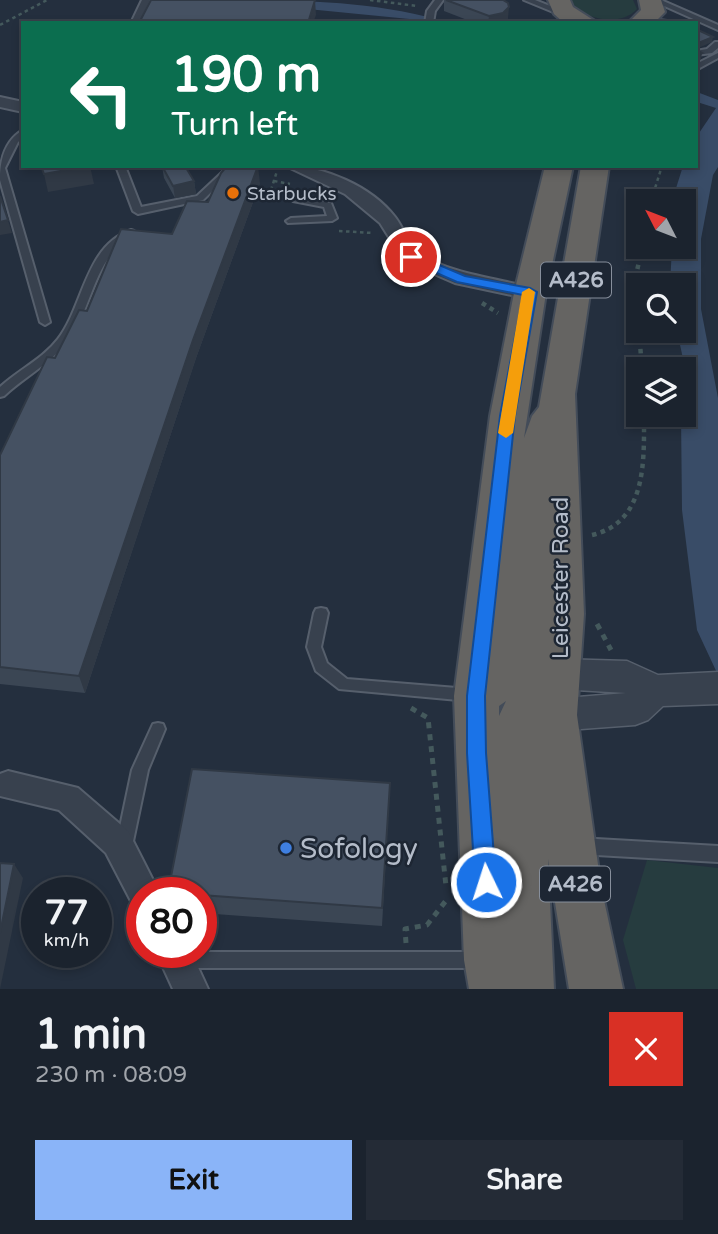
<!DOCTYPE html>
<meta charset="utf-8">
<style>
:root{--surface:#1b232e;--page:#242b36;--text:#f1f3f6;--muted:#a0a4aa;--line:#39404a;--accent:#8ab4f8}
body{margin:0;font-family:"Varela Round",sans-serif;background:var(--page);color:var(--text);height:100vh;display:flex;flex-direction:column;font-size:26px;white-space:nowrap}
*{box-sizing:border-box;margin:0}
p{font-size:23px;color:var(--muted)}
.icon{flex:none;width:38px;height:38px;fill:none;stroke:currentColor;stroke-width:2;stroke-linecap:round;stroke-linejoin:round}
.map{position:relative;height:989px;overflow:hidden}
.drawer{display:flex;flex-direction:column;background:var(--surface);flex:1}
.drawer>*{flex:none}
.guide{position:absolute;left:21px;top:21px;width:677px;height:147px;border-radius:0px;box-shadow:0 4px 10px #0003,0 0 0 2px var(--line);background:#0b6e4f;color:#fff;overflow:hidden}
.needle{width:46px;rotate:312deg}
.fabs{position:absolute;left:626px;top:189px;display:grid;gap:14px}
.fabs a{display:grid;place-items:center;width:70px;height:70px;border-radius:0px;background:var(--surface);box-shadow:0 4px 10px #0003,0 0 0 2px var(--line);font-size:35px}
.speed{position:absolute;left:21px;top:877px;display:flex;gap:14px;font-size:35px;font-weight:700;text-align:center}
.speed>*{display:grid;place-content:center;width:91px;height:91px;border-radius:50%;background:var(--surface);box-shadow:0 4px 10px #0003,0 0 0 2px var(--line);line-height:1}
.speed small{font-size:18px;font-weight:400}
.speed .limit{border:10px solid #d22;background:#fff;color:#111}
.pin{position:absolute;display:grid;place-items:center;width:60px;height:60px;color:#fff;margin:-30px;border:4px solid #fff;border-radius:50%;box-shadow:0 2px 7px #0007}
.me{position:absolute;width:77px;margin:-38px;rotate:356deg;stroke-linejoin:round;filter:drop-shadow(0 0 5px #0008)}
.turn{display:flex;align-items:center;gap:24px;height:147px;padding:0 35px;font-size:32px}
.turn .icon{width:91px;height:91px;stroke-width:2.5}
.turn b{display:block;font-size:49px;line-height:60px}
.round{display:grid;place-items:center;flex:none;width:74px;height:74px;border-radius:0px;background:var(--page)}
.summary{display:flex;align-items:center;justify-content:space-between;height:119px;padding:0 35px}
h1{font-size:42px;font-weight:700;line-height:52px}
.cta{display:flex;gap:14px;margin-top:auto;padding:14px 35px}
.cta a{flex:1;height:80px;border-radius:0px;background:var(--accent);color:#111;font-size:28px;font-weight:700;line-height:80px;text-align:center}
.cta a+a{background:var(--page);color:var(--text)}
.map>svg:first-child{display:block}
.green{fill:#263c3f}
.water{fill:#394c67}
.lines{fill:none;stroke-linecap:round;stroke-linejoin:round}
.service-casing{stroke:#565f6c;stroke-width:4}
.minor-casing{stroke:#565f6c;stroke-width:4}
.tertiary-casing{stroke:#565f6c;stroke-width:3}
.trunk-casing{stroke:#434c59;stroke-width:4}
.path-far2{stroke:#44595c;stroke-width:2.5;stroke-dasharray:3.5 3.5;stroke-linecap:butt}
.path-far1{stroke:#44595c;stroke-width:4.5;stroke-dasharray:4.5 4.5;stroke-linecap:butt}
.path{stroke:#44595c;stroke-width:5;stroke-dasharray:6 6;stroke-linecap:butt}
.service{fill:#38414e;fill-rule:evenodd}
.minor{fill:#38414e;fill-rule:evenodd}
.tertiary{fill:#38414e;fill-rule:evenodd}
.trunk{fill:#656462;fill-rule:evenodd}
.wall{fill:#3b4654}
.shaded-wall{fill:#303945}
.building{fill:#455162;stroke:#303945;stroke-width:2}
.route{fill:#1a73e8;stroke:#114b97;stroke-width:2}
.slow{fill:#f59e0b}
.food-dot{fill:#e8710a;stroke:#1d2633;stroke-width:2.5}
.shop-dot{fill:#3f7fe0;stroke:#1d2633;stroke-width:2.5}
.labels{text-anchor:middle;stroke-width:5;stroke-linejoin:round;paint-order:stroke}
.far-poi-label{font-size:19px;fill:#b4bcc9;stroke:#1d2633;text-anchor:start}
.shield{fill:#1d2633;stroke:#878f9c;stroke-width:2}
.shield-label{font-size:21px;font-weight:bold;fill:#b4bcc9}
.street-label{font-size:23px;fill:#b4bcc9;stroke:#1d2633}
.near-poi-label{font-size:28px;fill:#b4bcc9;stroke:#1d2633;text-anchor:start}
</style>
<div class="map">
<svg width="718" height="989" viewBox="0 0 718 989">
<rect width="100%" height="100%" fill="#242f3e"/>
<path class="green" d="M571 0H633L637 9C620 27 591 19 573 8Z
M647 860 718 868V989H636L623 940Z"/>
<path class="water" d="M215 0C295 0 373 0 450 23Z
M697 92 718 100V167L713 175 701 239V309L718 398V675L697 630 682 510 681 415H684L687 377 677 331H684V285H670L672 247H684V201H672L683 166H696L697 136 716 108 697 102Z"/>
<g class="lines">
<g class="service-casing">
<path id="service" d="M142 0H150L139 23H131Z
M435 0H443L435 11 433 23H425L427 11Z
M524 0H535L570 14 563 16Z
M651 0H661L718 25V30Z
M641 18 667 21 671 23 644 22H641Z
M715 42H718V48L712 53 696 55V51L707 49Z
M718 53V58L696 70V64Z
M23 130V138L18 142 5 168 50 322 45 325 40 322 0 180C0 161 4 141 23 130Z
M116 166H125L141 207 197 196 229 166H238L203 200 138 214 133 211Z
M296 196 331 203 337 218 332 221 288 223 286 221 291 218 327 216 324 207 293 201V197Z
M131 230 134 231V235C90 259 94 312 63 347 46 366 22 379 4 396L0 397V387C18 370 43 359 58 339 84 305 85 246 131 230Z
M321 608 326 609 328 613 321 647 327 663 347 679 469 689 474 691 476 695 474 699 469 701 339 689 316 671 307 647 314 613 316 609Z
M158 723 163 724 165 729 148 770 132 846 130 851 124 854 118 851 116 846 132 770 153 724Z
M579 838 718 846V862L579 854 573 851 571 846 573 841Z
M177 952H478L484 954 486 960 484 966 478 968H178L172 966 170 960 172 954Z"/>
</g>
<g class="minor-casing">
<path id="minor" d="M0 97 23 102V112L0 107Z
M286 166C324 166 371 186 395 217 403 227 409 245 419 253 444 273 505 280 537 289L540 293 530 299 455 283 404 261 380 223 345 194Z
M8 771 78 788 128 831 159 892H142V907L132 903 106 853 59 810 0 796V774Z
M156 952H191L208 989H173Z"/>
</g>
<g class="tertiary-casing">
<path id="tertiary" d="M559 659 627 661 658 675 718 672V704L663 706 648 720 635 725 554 731 521 721 515 710 521 699 534 694 554 699 626 693 559 689 546 685 541 674 546 663Z"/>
</g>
<g class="trunk-casing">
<path id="trunk" d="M548 0H570L573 7 598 23H564L554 14Z
M639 0H661L665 12 654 23H628L641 10Z
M545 166H573L546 293 524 438 532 416 539 407 581 166H609L575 394 584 614 577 715 601 886 623 989H569L548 859 554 989H469L464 960 454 696 490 416 514 293ZM506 701 499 716V706Z"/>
</g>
<path class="path-far2" d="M370 0 417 6
M0 25 47 0
M274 181 290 184
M271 190 277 171
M651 201 662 166
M339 231 373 233"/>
<path class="path-far1" d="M482 303 498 313
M639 323 637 271 642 247
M639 331 642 369
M592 535C647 522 644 461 644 415"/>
<path class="path" d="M597 624 611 650
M411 708 428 718 446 886
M406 943 405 929 427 925 448 898"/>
<use href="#service" class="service"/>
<use href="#minor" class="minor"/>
<use href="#tertiary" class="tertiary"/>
<use href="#trunk" class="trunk"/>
</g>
<path class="wall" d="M444 0H503L508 18 503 23H475L444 11Z
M162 166 194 181 196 194 175 198 164 178Z
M260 183 196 358 85 693 0 684V455L55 358 87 311 208 202Z
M390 783 382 926 201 913V892Z"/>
<path class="shaded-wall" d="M315 0 316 15 313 23H308Z
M509 7 508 18 503 23H488L489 16Z
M713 37 712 42 696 49V44Z
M702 53 701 59 696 61V55Z
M90 166 94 184 48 192 44 174Z
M258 166 260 183 196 358 85 693 79 676 193 340Z
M194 181 196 194 175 198 173 186Z
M8 220 12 233 0 235V222Z
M14 864 23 878 0 989V933Z"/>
<path class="building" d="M151 0H315L308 23H139Z
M446 0H503L508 3 509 7 503 13 489 16Z
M696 29 713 37 696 44Z
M696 50 702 53 696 55Z
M41 166H88L44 174Z
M162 166H185L194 181 173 186Z
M227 166H258L193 340 79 676 0 667V455L47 357 55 358 79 310 87 311 121 229 172 234 187 201 208 202 221 173Z
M0 196 8 220 0 222Z
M192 769 390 783 382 908 201 895V892H168Z
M0 863 14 864 0 933Z"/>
<path class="route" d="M411 253 465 276 530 288 537 292 515 416 485 696 486 753 496 882 493 890 486 893 478 890 475 882 467 753V696L500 416 523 295 457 282 407 260V254Z"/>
<path class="slow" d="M529 288 535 292 513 433 506 438 498 433 522 292Z"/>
<circle class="food-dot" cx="233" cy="193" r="7"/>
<circle class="shop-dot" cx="286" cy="848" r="7"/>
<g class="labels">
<g class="far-poi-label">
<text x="247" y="200">Starbucks</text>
</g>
<g class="shield">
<rect x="541" y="262.5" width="70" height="35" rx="5"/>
<rect x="540" y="866.5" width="70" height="35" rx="5"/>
</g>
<g class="shield-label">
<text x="576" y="287">A426</text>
<text x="575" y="891">A426</text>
</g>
<g class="street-label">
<text transform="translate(560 578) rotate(-90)" y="8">Leicester Road</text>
</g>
<g class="near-poi-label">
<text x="300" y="858">Sofology</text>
</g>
</g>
</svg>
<div class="fabs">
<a><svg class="needle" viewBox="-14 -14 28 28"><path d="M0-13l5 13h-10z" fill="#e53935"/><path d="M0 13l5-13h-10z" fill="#a0a4aa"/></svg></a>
<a><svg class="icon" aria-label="search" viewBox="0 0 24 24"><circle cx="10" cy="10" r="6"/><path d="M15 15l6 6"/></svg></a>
<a><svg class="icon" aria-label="layers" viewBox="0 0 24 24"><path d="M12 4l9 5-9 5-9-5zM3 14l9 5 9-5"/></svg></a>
</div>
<div class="speed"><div>77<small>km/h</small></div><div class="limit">80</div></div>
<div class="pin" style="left:411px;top:257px;background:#d93025"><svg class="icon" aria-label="arrive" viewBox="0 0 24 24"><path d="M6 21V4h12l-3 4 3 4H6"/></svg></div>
<svg class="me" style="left:486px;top:882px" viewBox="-20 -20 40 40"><circle r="17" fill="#1a73e8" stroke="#fff" stroke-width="3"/><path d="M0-11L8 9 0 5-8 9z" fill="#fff"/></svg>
<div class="guide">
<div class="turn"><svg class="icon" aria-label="left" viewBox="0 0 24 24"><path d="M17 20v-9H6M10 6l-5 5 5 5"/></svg><div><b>190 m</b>Turn left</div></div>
</div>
</div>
<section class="drawer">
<div class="summary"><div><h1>1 min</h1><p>230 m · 08:09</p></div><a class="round" style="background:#d93025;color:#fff"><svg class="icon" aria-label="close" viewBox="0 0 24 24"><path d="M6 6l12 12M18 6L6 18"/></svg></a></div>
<div class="cta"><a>Exit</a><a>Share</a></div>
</section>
